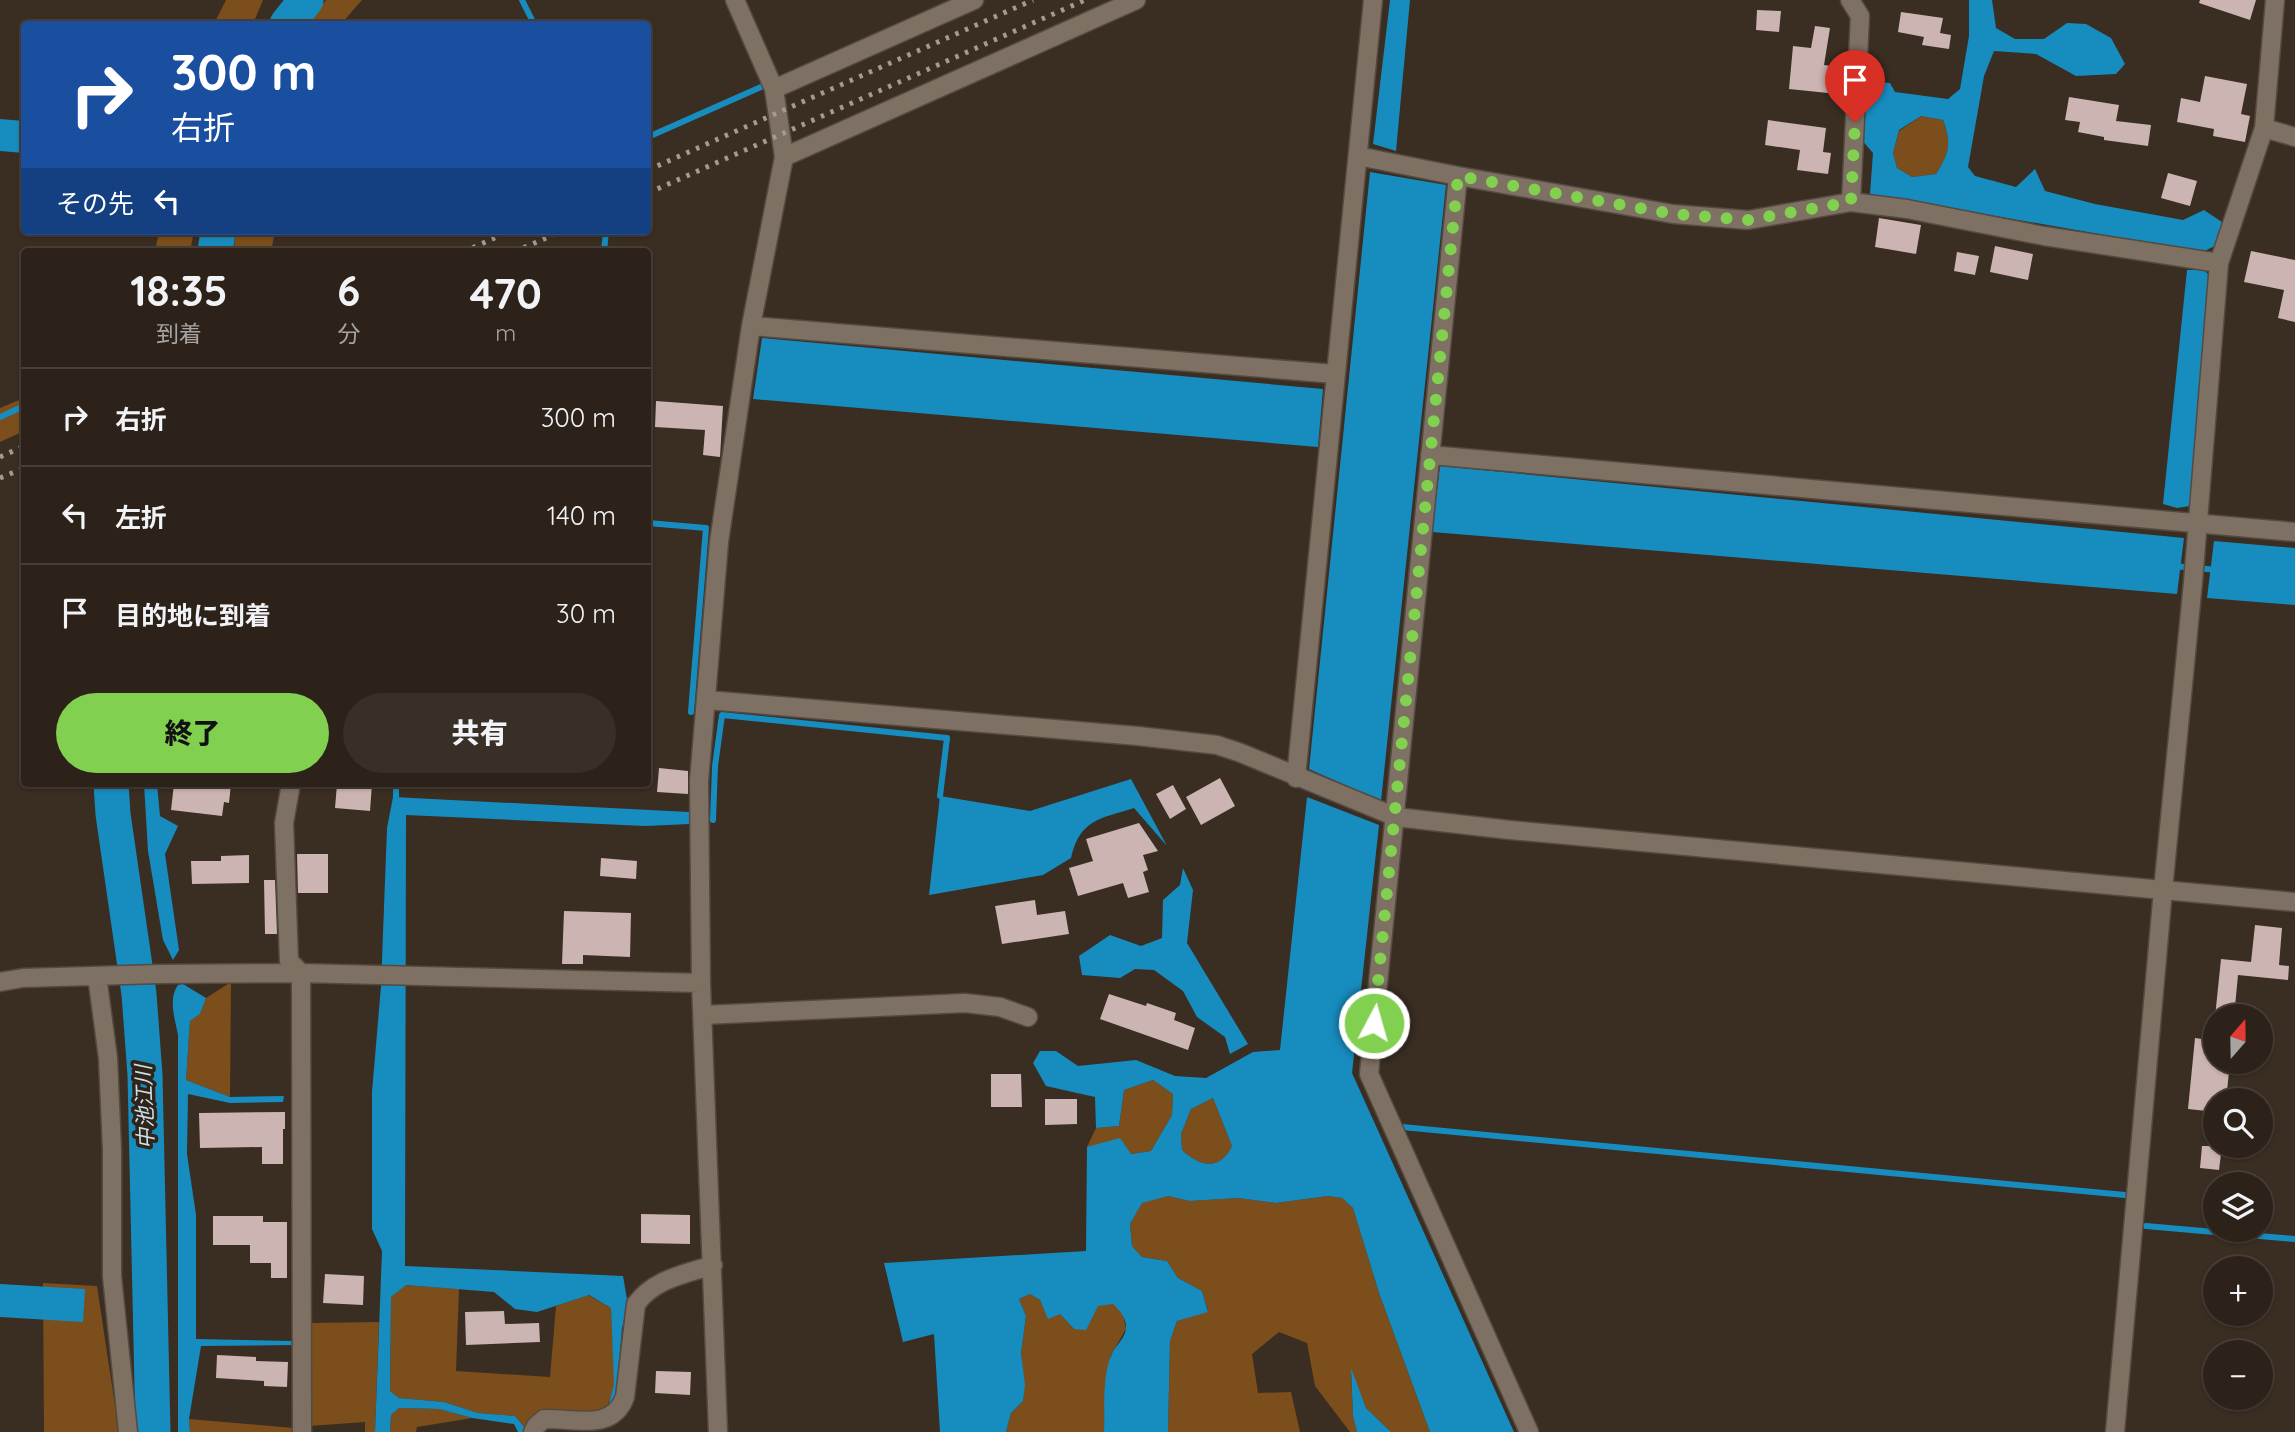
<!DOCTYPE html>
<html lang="ja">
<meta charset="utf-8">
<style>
:root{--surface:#2c221a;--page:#382f27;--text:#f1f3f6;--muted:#a6a4a2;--line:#483f39;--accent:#82d050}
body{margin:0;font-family:Quicksand,"Noto Sans JP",sans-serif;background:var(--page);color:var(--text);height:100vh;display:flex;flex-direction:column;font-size:26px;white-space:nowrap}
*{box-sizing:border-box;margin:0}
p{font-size:23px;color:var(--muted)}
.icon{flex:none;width:38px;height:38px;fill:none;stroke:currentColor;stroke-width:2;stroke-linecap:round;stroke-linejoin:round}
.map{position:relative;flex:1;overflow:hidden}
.side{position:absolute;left:21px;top:248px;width:630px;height:539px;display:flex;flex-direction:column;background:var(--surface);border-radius:7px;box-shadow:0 2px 5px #0004,0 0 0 2px var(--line)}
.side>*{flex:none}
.guide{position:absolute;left:21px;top:21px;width:630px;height:214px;border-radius:7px;box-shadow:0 2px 5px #0004,0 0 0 2px var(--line);background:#1a4fa0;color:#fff;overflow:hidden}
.needle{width:46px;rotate:20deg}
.fabs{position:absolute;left:2203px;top:1004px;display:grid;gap:14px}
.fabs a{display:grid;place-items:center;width:70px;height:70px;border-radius:50%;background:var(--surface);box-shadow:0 2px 5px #0004,0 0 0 2px var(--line);font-size:35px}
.pin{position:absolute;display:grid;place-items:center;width:60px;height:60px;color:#fff;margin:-72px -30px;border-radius:50% 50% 50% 0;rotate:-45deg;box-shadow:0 0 7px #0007}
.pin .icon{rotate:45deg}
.me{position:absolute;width:77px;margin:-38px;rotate:6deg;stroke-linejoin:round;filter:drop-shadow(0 0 5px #0008)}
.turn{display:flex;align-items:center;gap:24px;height:147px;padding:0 35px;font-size:32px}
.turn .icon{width:91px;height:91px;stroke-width:2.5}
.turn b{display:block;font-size:49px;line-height:60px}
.then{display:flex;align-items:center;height:66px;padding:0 35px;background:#0003;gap:14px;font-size:26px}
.eta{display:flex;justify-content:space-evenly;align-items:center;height:119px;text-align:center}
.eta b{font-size:42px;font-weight:800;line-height:49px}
.button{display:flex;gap:14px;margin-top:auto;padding:14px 35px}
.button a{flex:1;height:80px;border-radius:42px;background:var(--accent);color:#111;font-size:28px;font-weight:800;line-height:80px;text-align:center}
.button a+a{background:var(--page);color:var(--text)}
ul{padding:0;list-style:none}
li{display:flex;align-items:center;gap:21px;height:98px;padding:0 35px;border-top:2px solid var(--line)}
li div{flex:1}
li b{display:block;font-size:26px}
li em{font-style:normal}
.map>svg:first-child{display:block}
.green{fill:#7b4e1c}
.water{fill:#178cbf;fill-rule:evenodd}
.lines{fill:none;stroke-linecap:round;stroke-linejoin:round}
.stream{stroke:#178cbf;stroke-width:6}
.river{stroke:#178cbf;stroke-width:35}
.building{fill:#cbb4b1}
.minor-casing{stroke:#544a40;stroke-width:21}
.tertiary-casing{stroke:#544a40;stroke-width:21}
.minor{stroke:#7e7063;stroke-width:18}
.tertiary{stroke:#7e7063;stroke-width:18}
.rail{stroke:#a49a91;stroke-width:5;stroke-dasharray:3.5 7;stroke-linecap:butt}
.route{stroke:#82d050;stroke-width:12;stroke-dasharray:0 21.6}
.labels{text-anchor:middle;stroke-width:7;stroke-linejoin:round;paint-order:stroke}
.water-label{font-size:21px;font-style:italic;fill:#cbe1ef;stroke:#302418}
</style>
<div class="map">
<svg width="2295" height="1432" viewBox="0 0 2295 1432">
<rect width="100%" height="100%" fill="#3a2d22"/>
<path class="green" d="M226 0H263L253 24H214Z
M326 0H362L341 24H306Z
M1921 116 1943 120C1952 143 1949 155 1936 174L1912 177 1897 168 1893 153 1899 131Z
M159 231H194L190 252H155Z
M235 231H275L271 252H234Z
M24 398V431L0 442V408Z
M231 982 230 1097 186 1080 190 1021 200 1014 206 998Z
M1153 1080 1173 1094 1172 1115 1151 1151 1131 1154 1087 1147 1096 1128 1119 1126 1124 1090Z
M1213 1098 1232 1146C1220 1171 1200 1167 1182 1150L1181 1134 1191 1109Z
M1168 1196 1190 1201 1238 1198 1276 1203 1328 1196 1342 1198 1353 1208 1379 1293 1430 1432H1391L1366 1408 1351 1371 1353 1416 1357 1432H1350L1315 1386 1307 1343 1279 1332 1252 1354 1258 1393 1291 1392 1300 1432H1168L1170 1341 1177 1321 1208 1311 1202 1291 1178 1278 1167 1261 1142 1257 1132 1246 1130 1224 1142 1202Z
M43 1283 97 1286 119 1432H44Z
M405 1285 459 1289 456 1371 550 1377 556 1306 588 1295 611 1308 615 1385 604 1415H545L525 1428 515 1416 478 1413 444 1402 399 1398 390 1391 391 1297Z
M1030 1294 1040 1300 1046 1312 1060 1314 1074 1329 1098 1305 1113 1303 1123 1314 1126 1329 1111 1355 1106 1382 1104 1432H1006L1011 1413 1023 1401 1024 1385 1021 1353 1026 1316 1019 1299Z
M379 1322 375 1432H365V1422L309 1426 310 1323Z
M399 1408 439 1409 472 1418 417 1427 416 1432H390L391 1415Z
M189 1419 294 1428V1432H190Z"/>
<path class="water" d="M1390 0H1410L1396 151 1373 144Z
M1969 0H1992L1996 28 2015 39H2044L2067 23 2086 24 2111 38 2125 64 2116 74 2076 76 2036 54 1994 51 1984 76 1968 167 1975 176 2016 187 2035 169 2045 191 2095 204 2183 220 2204 210 2225 224 2215 246 2202 252 1870 194 1873 153 1860 138 1864 81 1890 83 1895 92 1948 99 1960 89 1969 36ZM1921 116 1943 120C1952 143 1949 154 1936 174L1912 177 1897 168 1893 153 1899 130Z
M0 119 24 121V153L0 151Z
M1370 172 1446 185 1381 801 1309 769Z
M2187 270H2204L2211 277 2190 506 2177 508 2163 504Z
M762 338 1323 389 1318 447 753 399Z
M1440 466 2184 538 2177 594 1432 532Z
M2214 541 2295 548V605L2207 598Z
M1131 779 1167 846 1134 808C1100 819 1080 819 1071 858L1043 875 929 895 940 796 1030 811Z
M144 784H157L160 816 178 826 165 854 179 950 173 960 163 940 148 851Z
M393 797 689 812 690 824 645 826 406 815 405 1266 623 1276 628 1305 622 1328 616 1397 608 1406 614 1385 611 1308 589 1295 537 1312 515 1309 494 1292 406 1285 391 1297 390 1391 399 1398 444 1402 478 1413 515 1416 525 1428 524 1432H518L514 1424 472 1418 439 1409 399 1408 391 1415 390 1432H375L382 1251 372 1229V1092L381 986 387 828Z
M1307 797 1379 825 1352 1073 1514 1432H1430L1379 1293 1353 1208 1342 1198 1328 1196 1276 1203 1238 1198 1190 1201 1168 1196 1142 1203 1130 1224 1132 1246 1142 1257 1167 1261 1178 1278 1202 1291 1208 1312 1177 1321 1170 1341 1168 1432H1104C1105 1410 1102 1376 1111 1356 1114 1346 1126 1339 1126 1327 1126 1317 1120 1311 1113 1304L1098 1306 1086 1330 1074 1329 1060 1314 1048 1319 1040 1300 1030 1294 1019 1299 1026 1316 1021 1353 1025 1385 1023 1401 1011 1413 1006 1432H940L934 1334 903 1342 884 1263 1086 1251 1087 1147 1120 1138 1131 1154 1151 1151 1172 1115 1173 1094 1153 1080 1124 1090 1119 1126 1096 1128 1095 1097 1046 1086 1033 1063 1040 1051H1056L1078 1066 1136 1060 1175 1076 1206 1078 1253 1052 1280 1050ZM1213 1098 1232 1146C1220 1171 1200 1167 1182 1150L1181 1134 1191 1109Z
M1183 868 1193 890 1187 943 1248 1044 1230 1054 1225 1037 1197 1017 1183 991 1154 970 1135 969 1120 978 1082 975 1079 956 1110 935 1141 946 1162 938 1163 900 1180 885Z
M183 984 206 998 200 1014 190 1021 186 1080 230 1097 284 1096 283 1102 230 1103 188 1094 187 1154 196 1215V1339L294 1341V1345L201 1346 189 1419 190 1432H178V1035C175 1019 168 999 178 985Z
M0 1284 85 1289 83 1322 0 1317Z
M1351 1368 1366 1408 1391 1432H1357L1353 1416Z"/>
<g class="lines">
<path class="stream" d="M522 0 534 24
M648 137 761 87
M604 252 606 231
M0 417 24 406
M648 523 706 528 691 712
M2173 566 2218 570
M396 797V784
M713 820 715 766 722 715 947 738 940 796
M1402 1127 2125 1195
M2146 1226 2295 1239"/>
<path class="river" d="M287 24 306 0
M215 252 218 231
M111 784 113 814 139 994 145 1075 153 1432"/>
</g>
<path class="building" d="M2200 0H2256L2250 20 2199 3Z
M1757 10 1781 11 1779 32 1756 30Z
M1901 12 1943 18 1940 33 1951 35 1949 49 1922 45 1924 37 1898 32Z
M1815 26 1830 28 1824 65 1831 66 1828 93 1789 89 1793 46 1811 48Z
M2205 76 2247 84 2241 114 2250 116 2245 142 2213 136 2214 129 2177 122 2181 98 2200 102Z
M2069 97 2119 105 2116 121 2151 125 2148 146 2104 140V137L2078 132 2080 122 2065 120Z
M1768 120 1826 128 1823 152 1831 153 1828 174 1797 170 1800 150 1765 145Z
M2168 173 2197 181 2190 206 2161 198Z
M1879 218 1921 225 1916 254 1875 247Z
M1995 246 2033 254 2028 280 1990 272Z
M2251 251 2295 260V322L2278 318 2284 290 2244 282Z
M1957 252 1979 256 1975 275 1954 271Z
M656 401 723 406 720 457 703 455 705 430 655 427Z
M659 768 688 771V794L657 792Z
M1220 778 1235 806 1201 825 1186 797Z
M174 784H231L229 803 224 802 222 816 171 810Z
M337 784H372L370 811 335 808Z
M1173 785 1186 809 1170 819 1156 794Z
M1139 823 1158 851 1143 855 1148 870 1143 872 1149 892 1128 898 1123 883 1078 896 1069 868 1093 861 1086 839Z
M297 854H328V893H298Z
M249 855V883L192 884 191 861H221V856Z
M601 858 637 861 636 879 600 876Z
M264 880H275L277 934H265Z
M1035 900 1037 915 1065 911 1069 934 1002 944 995 906Z
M564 911 631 913 630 957 583 955V964H562Z
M2255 925 2282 928 2279 965 2289 966 2288 980 2238 975 2234 1017H2215L2221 959 2251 962Z
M1109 994 1146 1006 1147 1003 1176 1013 1174 1020 1195 1028 1188 1050 1100 1019Z
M2195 1038 2216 1041V1062H2230L2226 1101H2216V1112L2188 1109Z
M991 1074H1021L1022 1107H991Z
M1045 1099H1077V1124L1045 1125Z
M285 1112V1129H283V1164H262V1147L200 1148 199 1113Z
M2202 1146H2222L2219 1170 2200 1168Z
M641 1214 690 1215V1244L641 1243Z
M213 1216H263V1222H287V1278H271V1263H250V1245H213Z
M325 1274 364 1276 363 1305 323 1303Z
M504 1311 505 1324 539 1323 540 1342 466 1345 465 1312Z
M217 1355 256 1357V1361L288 1362 287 1387 264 1386V1381L216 1378Z
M656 1371 691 1372 690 1395 655 1393Z"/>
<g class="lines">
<g class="minor-casing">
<path id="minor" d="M1850 0 1860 16 1851 202
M774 89 974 0
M2264 128 2295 137
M1358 156 1458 176 1673 214 1748 220 1851 202 1907 209 2044 236 2219 263
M784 157 1136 0
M1458 176 1369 1074 1529 1432
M751 326 1335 374
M1430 455 2295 532
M707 700 1138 736 1217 745 1241 753 1396 817 1510 830 2163 890
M1296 778 1373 0
M291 784 284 823 289 961 301 973 302 1432
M97 976 108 1058 112 1150V1276L128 1432
M0 982 23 978 159 974 301 973 701 983
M703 1015 965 1003 1000 1007 1028 1017
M533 1432 536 1426 544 1419C575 1418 612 1432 625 1397L636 1304C654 1279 685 1274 713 1265
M718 1432 701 983 699 781 719 542 751 326 784 157 774 89 735 0
M2115 1432 2163 890 2193 582 2219 263 2264 128 2275 0"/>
</g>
<g class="tertiary-casing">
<path id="tertiary" d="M2163 890 2295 902"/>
</g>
<use href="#minor" class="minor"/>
<use href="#tertiary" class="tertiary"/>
<path class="rail" d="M648 170 1033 0
M648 193 1085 0
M463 252 510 231
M514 252 562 231
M0 457 24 446
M0 478 24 468"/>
</g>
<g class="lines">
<path class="route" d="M1374 1023 1458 176 1673 214 1748 220 1851 202 1855 122"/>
</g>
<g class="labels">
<g class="water-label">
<text transform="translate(145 1107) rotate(-92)" y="7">中池江川</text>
</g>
</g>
</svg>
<div class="fabs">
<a><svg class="needle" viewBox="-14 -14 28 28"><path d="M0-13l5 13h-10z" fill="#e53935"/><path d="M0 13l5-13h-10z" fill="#a6a4a2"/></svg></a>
<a><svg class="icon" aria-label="search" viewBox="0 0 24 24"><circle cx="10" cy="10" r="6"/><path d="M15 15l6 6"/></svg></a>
<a><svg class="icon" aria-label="layers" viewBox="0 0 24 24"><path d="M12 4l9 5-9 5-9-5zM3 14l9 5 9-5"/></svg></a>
<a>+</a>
<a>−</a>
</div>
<div class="pin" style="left:1855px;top:122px;background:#d93025"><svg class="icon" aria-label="arrive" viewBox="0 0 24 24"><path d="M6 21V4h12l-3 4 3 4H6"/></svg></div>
<svg class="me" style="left:1374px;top:1023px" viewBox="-20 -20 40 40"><circle r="17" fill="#82d050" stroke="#fff" stroke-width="3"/><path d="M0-11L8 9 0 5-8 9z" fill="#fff"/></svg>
<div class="guide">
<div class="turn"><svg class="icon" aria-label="right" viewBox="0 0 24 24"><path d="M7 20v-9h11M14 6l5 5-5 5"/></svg><div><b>300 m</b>右折</div></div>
<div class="then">その先<svg class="icon" aria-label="left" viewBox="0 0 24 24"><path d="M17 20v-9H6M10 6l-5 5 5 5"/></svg></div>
</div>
<section class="side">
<div class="eta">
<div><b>18:35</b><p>到着</p></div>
<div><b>6</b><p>分</p></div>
<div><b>470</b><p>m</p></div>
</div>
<ul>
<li><svg class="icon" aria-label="right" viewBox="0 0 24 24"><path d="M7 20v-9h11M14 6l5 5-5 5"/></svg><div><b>右折</b></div><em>300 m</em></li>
<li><svg class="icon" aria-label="left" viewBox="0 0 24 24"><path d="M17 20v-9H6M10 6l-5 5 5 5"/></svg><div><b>左折</b></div><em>140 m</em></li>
<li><svg class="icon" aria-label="arrive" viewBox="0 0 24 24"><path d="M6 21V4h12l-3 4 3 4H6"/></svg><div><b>目的地に到着</b></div><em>30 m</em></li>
</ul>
<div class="button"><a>終了</a><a>共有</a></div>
</section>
</div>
